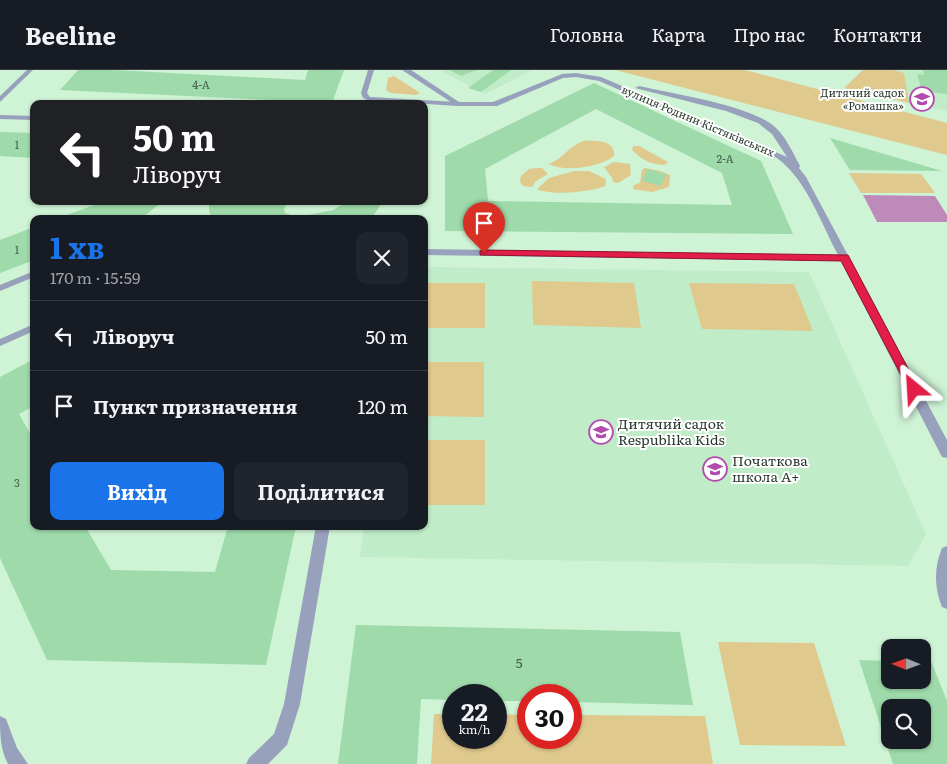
<!DOCTYPE html>
<html lang="uk">
<meta charset="utf-8">
<style>
:root{--surface:#171b24;--page:#20242c;--text:#f1f3f6;--muted:#9ea1a6;--line:#363941;--accent:#1a73e8}
body{margin:0;font-family:Literata,serif;background:var(--page);color:var(--text);height:100vh;display:flex;flex-direction:column;font-size:19px;white-space:nowrap}
*{box-sizing:border-box;margin:0}
p{font-size:16px;color:var(--muted)}
.icon{flex:none;width:28px;height:28px;fill:none;stroke:currentColor;stroke-width:2;stroke-linecap:round;stroke-linejoin:round}
.map{position:relative;flex:1;overflow:hidden}
.panel{position:absolute;left:30px;top:145px;width:398px;height:315px;display:flex;flex-direction:column;background:var(--surface);border-radius:10px;box-shadow:0 1px 4px #0004}
.panel>*{flex:none}
.banner{position:absolute;left:30px;top:30px;width:398px;height:105px;border-radius:10px;box-shadow:0 1px 4px #0004;background:#202124;color:#fff;overflow:hidden}
.needle{width:32px;rotate:271deg}
.fabs{position:absolute;left:881px;top:569px;display:grid;gap:10px}
.fabs a{display:grid;place-items:center;width:50px;height:50px;border-radius:10px;background:var(--surface);box-shadow:0 1px 4px #0004;font-size:25px}
.speed{position:absolute;left:442px;top:614px;display:flex;gap:10px;font-size:25px;font-weight:700;text-align:center}
.speed>*{display:grid;place-content:center;width:65px;height:65px;border-radius:50%;background:var(--surface);box-shadow:0 1px 4px #0004;line-height:1}
.speed small{font-size:12px;font-weight:400}
.speed .limit{border:8px solid #d22;background:#fff;color:#111}
.pin{position:absolute;display:grid;place-items:center;width:42px;height:42px;color:#fff;margin:-51px -21px;border-radius:50% 50% 50% 0;rotate:-45deg;box-shadow:0 0 5px #0007}
.pin .icon{rotate:45deg}
.me{position:absolute;width:55px;margin:-28px;rotate:333deg;stroke-linejoin:round;filter:drop-shadow(0 0 4px #0008)}
.turn{display:flex;align-items:center;gap:18px;height:105px;padding:0 20px;font-size:22px}
.turn .icon{width:65px;height:65px;stroke-width:2.5}
.turn b{display:block;font-size:35px;line-height:42px}
.round{display:grid;place-items:center;flex:none;width:52px;height:52px;border-radius:10px;background:var(--page)}
.summary{display:flex;align-items:center;justify-content:space-between;height:85px;padding:0 20px}
h1{font-size:30px;font-weight:700;line-height:38px;color:var(--accent)}
.action{display:flex;gap:10px;margin-top:auto;padding:10px 20px}
.action a{flex:1;height:58px;border-radius:10px;background:var(--accent);color:#fff;font-size:20px;font-weight:700;line-height:58px;text-align:center}
.action a+a{background:var(--page);color:var(--text)}
ul{padding:0;list-style:none}
li{display:flex;align-items:center;gap:15px;height:70px;padding:0 20px;border-top:1px solid var(--line)}
li div{flex:1}
li b{display:block;font-size:19px}
li em{font-style:normal}
header{display:flex;align-items:center;gap:30px;box-sizing:border-box;height:70px;padding:0 25px;background:var(--surface);border-bottom:1px solid var(--line)}
header strong{font-size:24px}
nav{display:flex;gap:28px;margin-inline-start:auto;font-size:18px}
.map>svg:first-child{display:block}
.built{fill:#c0ecc8}
.green{fill:#dfc98d}
.water{fill:#be8ab9}
.building{fill:#9edaaa;fill-rule:evenodd}
.lines{fill:none;stroke-linecap:round;stroke-linejoin:round}
.lane{fill:#98a1bc;fill-rule:evenodd}
.street{fill:#98a1bc;fill-rule:evenodd}
.route{fill:#e11d48;stroke:#92132f}
.labels{text-anchor:middle;stroke-width:4;stroke-linejoin:round;paint-order:stroke}
.number-label{font-size:11px;fill:#48624e}
.far-poi-label{font-size:11px;fill:#2c3a2f;stroke:#fff;text-anchor:end}
.far-street-label{font-size:11px;fill:#2c3a2f;stroke:#fff}
.poi-label{font-size:14px;fill:#2c3a2f;stroke:#fff;text-anchor:start}
.near-number-label{font-size:14px;fill:#48624e}
</style>
<header>
<strong>Beeline</strong>
<nav><a>Головна</a><a>Карта</a><a>Про нас</a><a>Контакти</a></nav>
</header>
<div class="map">
<svg width="947" height="694" viewBox="0 0 947 694">
<rect width="100%" height="100%" fill="#cef3d5"/>
<path class="built" d="M440 0H532L485 24Z
M863 0H947V41L845 18Z
M424 197 809 202 926 464 908 496 360 487 364 456H424Z"/>
<path class="green" d="M615 0H745L947 53V85Z
M863 0H893L904 3 909 33 844 18Z
M394 6 420 23 416 25 391 23 386 20 388 8Z
M584 71C595 70 616 70 614 86 598 98 566 102 548 94 563 90 569 75 584 71Z
M633 76H639L668 92 664 95C650 94 642 90 632 80Z
M614 92 630 94 631 105 618 113 613 112 612 108 604 97Z
M536 98H542L548 104 536 111 532 117 523 116 520 112 521 106 529 99Z
M645 98 660 101 670 105 669 117 652 122 633 119 634 115 640 113 642 100Z
M574 101H589L606 109 605 116C591 122 551 126 537 119L549 108Z
M849 103 921 104 935 123H861Z
M532 211 634 213 641 258 533 255Z
M424 213H485V258H424Z
M689 213 794 214 813 261 702 259Z
M424 292H484V347L424 346Z
M424 370H485V435H424Z
M718 572 814 573 846 676 740 675Z
M434 644H454V668H496V644L529 645V668H571V645L705 646 713 694H431Z"/>
<path class="water" d="M863 125 935 126 947 145V152H877Z"/>
<path class="building" d="M78 0H115L305 10 308 0H344L332 33 60 20Z
M450 0H477L461 6Z
M493 0H511L481 22 468 18Z
M923 0H947V24L922 21 917 4 924 5Z
M594 13 761 91 793 164 445 161V86ZM596 39 722 103 732 135 488 131 485 99Z
M0 62 34 63V88L0 86Z
M830 68 942 101 850 100Z
M647 99 666 104 661 116 642 111Z
M105 131H163L147 144 136 149H56Z
M209 131H288L284 139 285 143 298 147 333 140 349 131H383L371 149H213L209 142Z
M34 157V190L0 203V170Z
M34 289V336L19 344 34 370V456H85L111 500 215 502 228 456H296L266 595 47 590 0 488V307Z
M356 555 680 562 693 635 571 632V625H529V631H496V625H454V630L421 629 417 694H338Z
M859 590 890 591V610H922V591H931L947 631V694H893ZM890 638H922V670H890Z"/>
<g class="lines">
<path class="lane" d="M27 0H33L0 32V26Z
M368 0H374L367 23 370 27 457 32 460 34 457 36 367 30 363 28 361 23Z
M0 45 34 46V50L0 49Z
M34 201V207L0 221V215Z
M34 254V261L0 276V269Z"/>
<path class="street" d="M402 0H411L459 32H493L562 4 576 3 601 7 787 87 772 64 758 53 726 41 635 18 639 16C673 24 750 35 775 57 786 67 793 83 800 96L799 98 806 107 947 370V388L942 387 841 191 424 185V179L838 185C821 153 806 109 777 88L599 11 576 7 563 8 497 36H457Z
M316 456H330L300 634 287 675 268 694H246L249 688 274 664 284 634Z
M947 476V539L942 537C934 518 934 497 942 478Z
M0 646 6 649 17 678 28 694H8C0 680 0 663 0 646Z"/>
</g>
<path class="route" d="M484 180 848 185 919 319 917 322H910L841 191 480 185V181Z"/>
<defs>
<g id="school-ring" transform="scale(1.25)"><circle r="9.5" fill="#fff" stroke="#b34aad" stroke-width="1.5"/><path d="M0-5L7-2L0 1L-7-2ZM-4 1L0 2.5L4 1V4Q0 6-4 4Z" fill="#b34aad"/></g>
</defs>
<g fill-rule="evenodd">
<use href="#school-ring" x="922" y="29"/>
<use href="#school-ring" x="601" y="362"/>
<use href="#school-ring" x="715" y="399"/>
</g>
<g class="labels">
<g class="number-label">
<text x="201" y="19">4-А</text>
<text x="17" y="79">1</text>
<text x="725" y="93">2-А</text>
<text x="17" y="184">1</text>
<text x="17" y="417">3</text>
</g>
<g class="far-poi-label">
<text x="904" y="27">Дитячий садок<tspan x="904" dy="13">«Ромашка»</tspan></text>
</g>
<g class="far-street-label">
<text transform="translate(698 51) rotate(23)" y="4">вулиця Родини Кістяківських</text>
</g>
<g class="poi-label">
<text x="618" y="359">Дитячий садок<tspan x="618" dy="16">Respublika Kids</tspan></text>
<text x="732" y="396">Початкова<tspan x="732" dy="16">школа А+</tspan></text>
</g>
<g class="near-number-label">
<text x="519" y="598">5</text>
</g>
</g>
</svg>
<div class="fabs">
<a><svg class="needle" viewBox="-14 -14 28 28"><path d="M0-13l5 13h-10z" fill="#e53935"/><path d="M0 13l5-13h-10z" fill="#9ea1a6"/></svg></a>
<a><svg class="icon" aria-label="search" viewBox="0 0 24 24"><circle cx="10" cy="10" r="6"/><path d="M15 15l6 6"/></svg></a>
</div>
<div class="speed"><div>22<small>km/h</small></div><div class="limit">30</div></div>
<div class="pin" style="left:484px;top:183px;background:#d93025"><svg class="icon" aria-label="arrive" viewBox="0 0 24 24"><path d="M6 21V4h12l-3 4 3 4H6"/></svg></div>
<svg class="me" style="left:914px;top:319px" viewBox="-20 -20 40 40"><path d="M0-17L14 15 0 8-14 15z" fill="#e11d48" stroke="#fff" stroke-width="4"/></svg>
<div class="banner">
<div class="turn"><svg class="icon" aria-label="left" viewBox="0 0 24 24"><path d="M17 20v-9H6M10 6l-5 5 5 5"/></svg><div><b>50 m</b>Ліворуч</div></div>
</div>
<section class="panel">
<div class="summary"><div><h1>1 хв</h1><p>170 m · 15:59</p></div><a class="round"><svg class="icon" aria-label="close" viewBox="0 0 24 24"><path d="M6 6l12 12M18 6L6 18"/></svg></a></div>
<ul>
<li><svg class="icon" aria-label="left" viewBox="0 0 24 24"><path d="M17 20v-9H6M10 6l-5 5 5 5"/></svg><div><b>Ліворуч</b></div><em>50 m</em></li>
<li><svg class="icon" aria-label="arrive" viewBox="0 0 24 24"><path d="M6 21V4h12l-3 4 3 4H6"/></svg><div><b>Пункт призначення</b></div><em>120 m</em></li>
</ul>
<div class="action"><a>Вихід</a><a>Поділитися</a></div>
</section>
</div>
